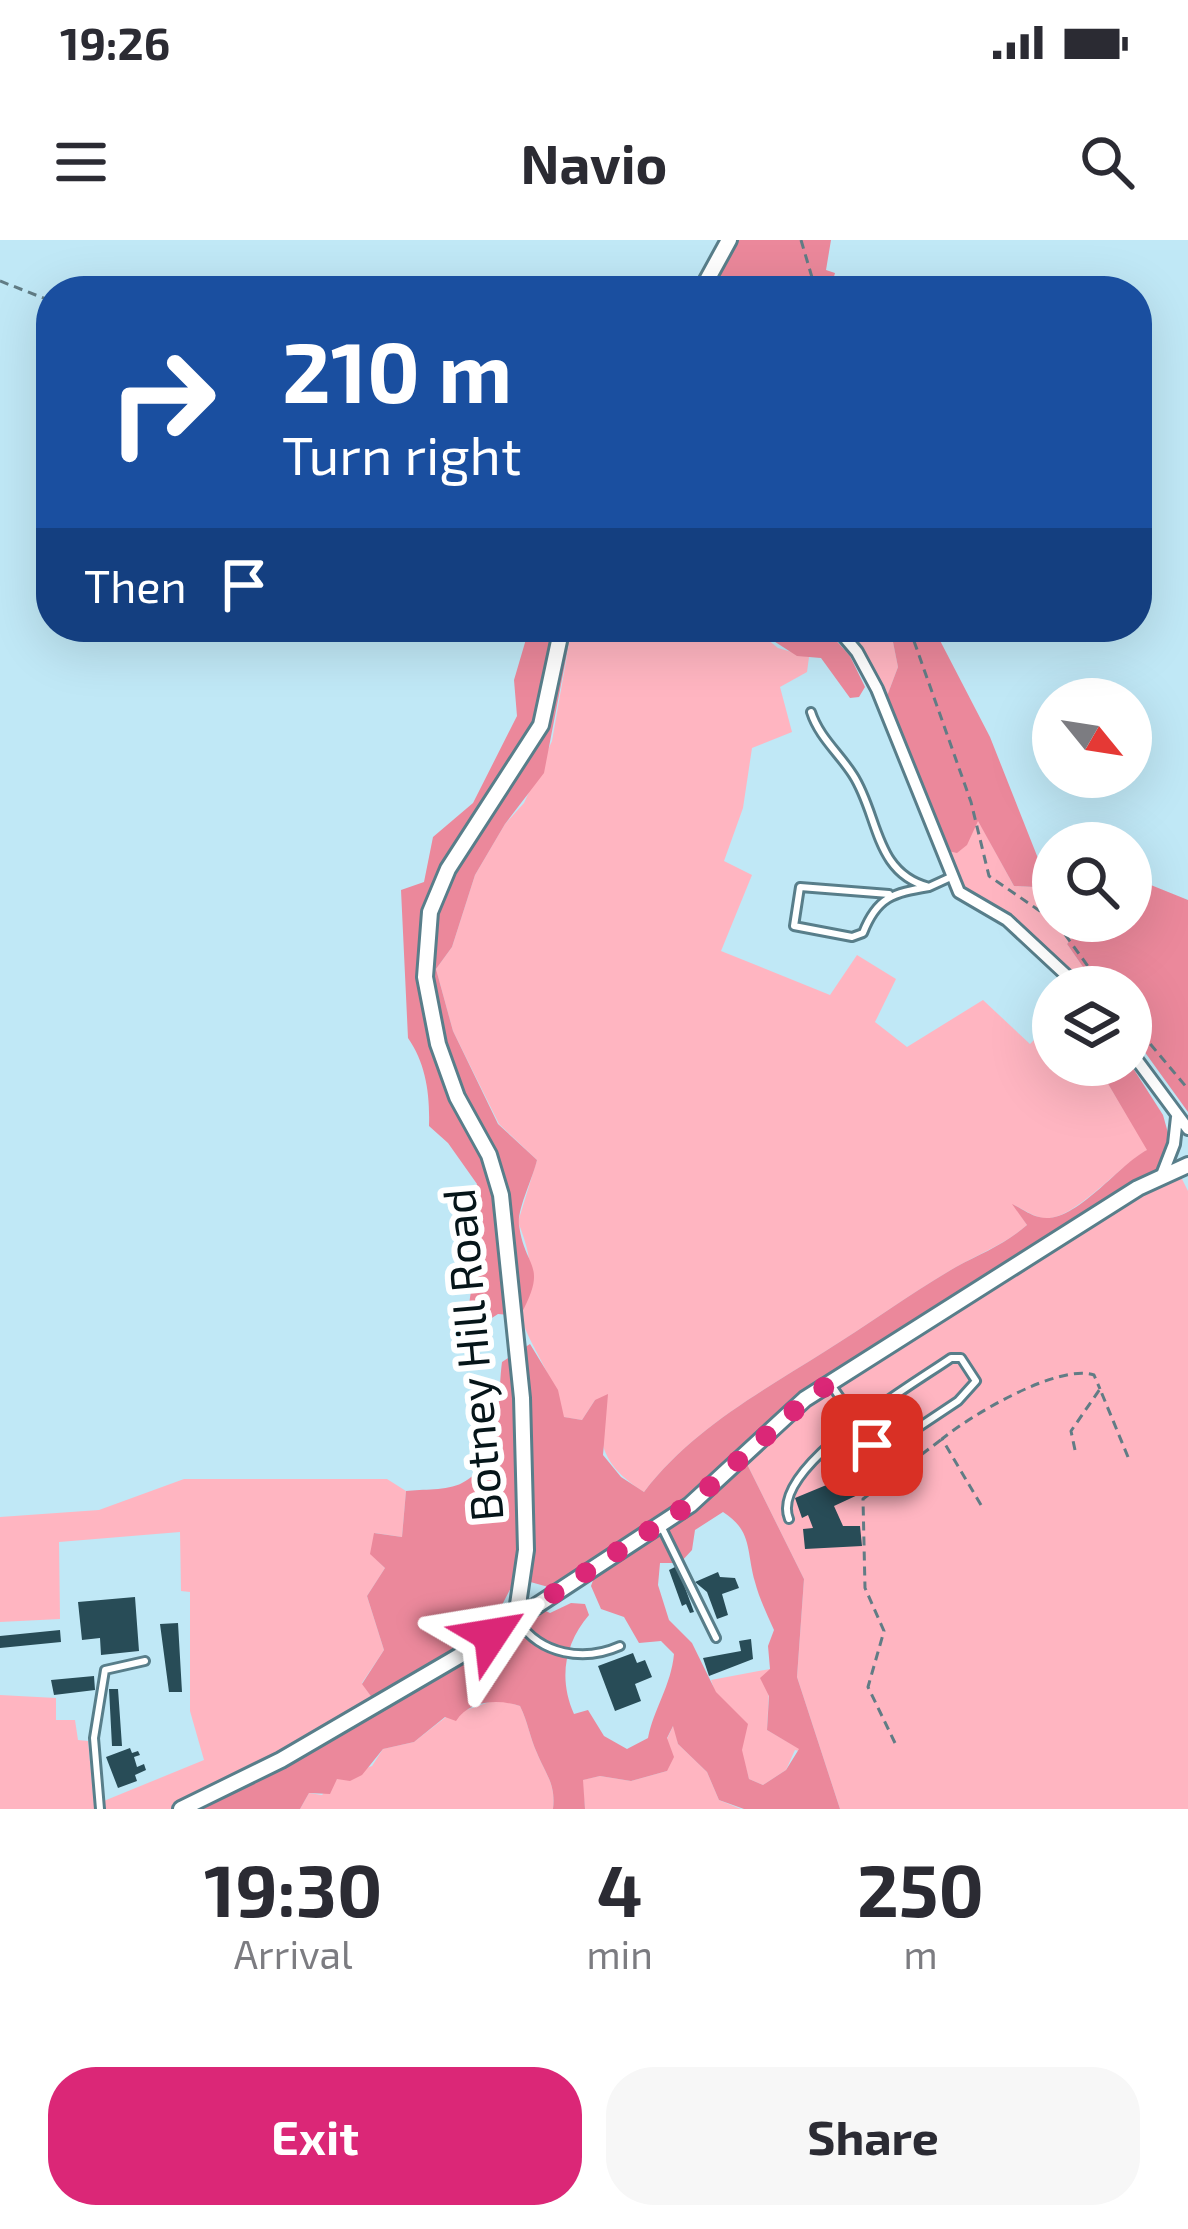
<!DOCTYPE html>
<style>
:root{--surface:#fff;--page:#f7f7f7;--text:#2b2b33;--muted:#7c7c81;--accent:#db2777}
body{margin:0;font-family:"Exo 2",sans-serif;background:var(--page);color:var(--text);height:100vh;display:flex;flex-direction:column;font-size:45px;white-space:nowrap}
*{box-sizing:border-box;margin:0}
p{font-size:39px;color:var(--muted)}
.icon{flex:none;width:66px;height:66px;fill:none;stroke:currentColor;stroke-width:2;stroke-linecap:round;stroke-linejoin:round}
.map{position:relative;height:1569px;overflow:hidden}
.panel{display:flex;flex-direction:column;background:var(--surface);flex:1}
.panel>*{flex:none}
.hud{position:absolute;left:36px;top:36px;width:1116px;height:366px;border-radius:48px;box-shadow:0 12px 48px #0002;background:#1a4fa0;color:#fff;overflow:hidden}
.needle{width:78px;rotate:120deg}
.tools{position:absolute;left:1032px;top:438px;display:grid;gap:24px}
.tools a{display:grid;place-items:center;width:120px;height:120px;border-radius:50%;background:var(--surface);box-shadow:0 12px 48px #0002;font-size:60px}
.pin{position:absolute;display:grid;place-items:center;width:102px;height:102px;color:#fff;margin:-51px;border-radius:24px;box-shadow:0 6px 18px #0006}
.me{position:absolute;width:132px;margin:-66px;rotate:57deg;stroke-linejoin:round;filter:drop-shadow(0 0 9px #0008)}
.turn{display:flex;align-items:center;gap:42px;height:252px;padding:0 48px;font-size:54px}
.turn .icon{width:156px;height:156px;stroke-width:2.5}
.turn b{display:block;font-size:84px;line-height:102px}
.then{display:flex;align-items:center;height:114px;padding:0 48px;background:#0003;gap:24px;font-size:45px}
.eta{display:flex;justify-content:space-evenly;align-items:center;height:204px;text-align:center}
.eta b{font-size:72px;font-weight:700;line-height:84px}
.action{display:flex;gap:24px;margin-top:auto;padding:24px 48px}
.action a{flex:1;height:138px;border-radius:48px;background:var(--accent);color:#fff;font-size:48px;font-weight:700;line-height:138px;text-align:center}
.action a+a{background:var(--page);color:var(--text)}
.status{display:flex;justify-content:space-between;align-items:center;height:84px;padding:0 60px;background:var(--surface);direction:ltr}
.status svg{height:33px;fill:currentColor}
header{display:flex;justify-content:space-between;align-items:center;height:156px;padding:0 48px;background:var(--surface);font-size:54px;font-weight:700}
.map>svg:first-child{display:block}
.green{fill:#ffb5c1}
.forest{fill:#eb889b;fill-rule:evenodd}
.building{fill:#284c57}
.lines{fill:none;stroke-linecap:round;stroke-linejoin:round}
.service-casing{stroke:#587e8a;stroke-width:12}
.minor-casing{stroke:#587e8a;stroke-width:16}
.tertiary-casing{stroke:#587e8a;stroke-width:20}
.path{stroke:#617c85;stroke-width:3;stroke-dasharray:9 6;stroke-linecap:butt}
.service{stroke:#fff;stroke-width:6}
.minor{stroke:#fff;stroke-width:10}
.tertiary{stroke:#fff;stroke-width:14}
.route{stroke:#db2777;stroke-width:21;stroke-dasharray:0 37.8}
.labels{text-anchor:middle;stroke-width:12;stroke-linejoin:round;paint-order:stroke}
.street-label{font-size:45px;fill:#061519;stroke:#fff}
</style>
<div class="status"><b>19:26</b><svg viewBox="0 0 49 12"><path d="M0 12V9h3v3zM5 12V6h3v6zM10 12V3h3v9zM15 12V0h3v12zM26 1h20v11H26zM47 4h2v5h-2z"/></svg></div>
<header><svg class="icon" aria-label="menu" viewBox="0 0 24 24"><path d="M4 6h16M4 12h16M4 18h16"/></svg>Navio<svg class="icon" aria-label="search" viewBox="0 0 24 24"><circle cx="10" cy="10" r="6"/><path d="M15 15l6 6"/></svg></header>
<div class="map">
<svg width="1188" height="1569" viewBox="0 0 1188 1569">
<rect width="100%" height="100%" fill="#c0e8f6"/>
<path class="green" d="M572 387H752L778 408 809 417 807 432 780 447 792 492 752 508 743 568 724 621 752 635 721 711 830 755 857 715 896 739 875 782 907 807 983 760 1030 804 1053 781V825H1097L1148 910C1121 923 1072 984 1042 978 1033 976 1022 969 1014 965L1027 985C1004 1005 982 1012 956 1027 911 1053 869 1084 824 1112 759 1153 691 1190 644 1252 601 1224 602 1208 595 1160L582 1180 563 1177C556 1139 533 1112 520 1076 537 1044 531 1014 518 982L537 920 499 884 453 791 436 729 452 707 475 635 505 584 524 563 552 501Z
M860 387H890L898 427 884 464 857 412Z
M978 580 1014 646 1053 648V681H1087L1067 704 1097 747H1079L1007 680 959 652 939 609Z
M1177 929 1188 951V1569H840L797 1437 804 1339 743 1216 805 1159Z
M184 1239H387L406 1251 402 1297 375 1293 371 1314 385 1328 367 1356 384 1410 362 1443 373 1459 281 1520 181 1569H0V1455L56 1458V1480H75L78 1500 88 1501 94 1565 204 1520 190 1471V1352L181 1351 180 1292 59 1302 60 1379 0 1382V1277L99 1270Z
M770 1429 767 1490 807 1513 795 1510 786 1530 763 1545 749 1539 741 1510 747 1484 715 1452 711 1440Z
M498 1459 520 1466C528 1482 530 1498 537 1513 546 1535 556 1544 553 1569H300L309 1553 322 1555 337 1539 372 1526 383 1509 414 1502 446 1477Z
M674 1484 678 1504 707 1532 719 1560 741 1569H585L582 1540 600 1536 631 1541 667 1531V1499Z"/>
<path class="forest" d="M737 0H831L826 30 835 33 830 51H712Z
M572 387 544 533 505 584 475 635 452 707 436 729 453 791 498 884 537 920C533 938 517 969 519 985 525 1030 549 1023 520 1076L498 1074 478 1087 467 1078 478 1004 464 997 475 984 469 971 477 944 448 903 429 886C430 854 426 824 408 798L401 650 424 642 433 597 473 563 517 476 514 440 529 389Z
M752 387H824L850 416 865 447 859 457 850 458 821 418 797 416Z
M890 387H933L990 497 1043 631 1053 632V648L1014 646 978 581 967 605 957 613 939 609 884 464 898 427Z
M1131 637 1188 660V872L1131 793V747H1097L1067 704 1087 681H1131V662L1146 663 1131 652Z
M1097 825H1131L1163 875 1170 900 1156 937 1097 977 1009 1021 814 1144 682 1263 650 1283 636 1298 552 1348 516 1338 489 1390 373 1459 362 1444 384 1410 367 1356 385 1328 370 1314 374 1293 402 1297 406 1251C422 1249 447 1251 462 1243 503 1223 497 1160 502 1122L530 1104 558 1150 564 1177 582 1180 595 1160 608 1154 603 1215 621 1237 644 1252C691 1190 759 1153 824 1112 869 1084 911 1053 956 1027 982 1013 1004 1005 1027 985L1012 964C1021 968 1030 975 1039 977 1073 987 1119 924 1147 910Z
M743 1216 804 1339 797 1437 840 1569H744L719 1560 707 1532 678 1504 673 1486 667 1498 674 1517 667 1531 631 1541 600 1536 583 1540 585 1569H553C556 1544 546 1535 537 1513 530 1498 528 1482 520 1466 499 1459 469 1460 456 1481L445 1477 414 1502 383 1509 362 1535 350 1541 337 1539 330 1554 309 1553 300 1569H181L281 1520 535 1366 550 1373 571 1363 585 1364 589 1375C565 1403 558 1438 574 1474L588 1470 604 1496 627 1509 648 1498C654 1468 671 1446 674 1414L661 1401 639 1403 624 1377 601 1369 591 1346 598 1326 690 1265ZM723 1272C753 1291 746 1311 755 1342 759 1358 767 1374 774 1390L768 1406 770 1429 760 1438 769 1456 767 1490 799 1509 786 1530 763 1545 749 1539 742 1510 748 1484 716 1452 692 1403 669 1380 658 1345 660 1323H680L692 1310 695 1290Z"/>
<path class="building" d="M853 1234 862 1253 834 1266 843 1286H860L862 1306 805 1309 803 1289 813 1288 808 1275 802 1278 795 1258Z
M677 1326 694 1372 690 1373 686 1364 682 1366 669 1330Z
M718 1332 720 1337 735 1338 739 1348 722 1354 728 1375 717 1379 707 1352 695 1342Z
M135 1357 139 1411 101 1415 100 1398 82 1400 78 1362Z
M178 1383 182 1452H169L160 1384Z
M60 1390 61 1402 0 1408V1396Z
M751 1399 753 1419 709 1436 703 1418 741 1411 739 1401Z
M633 1413 637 1423 645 1420 652 1437 635 1444 641 1461 615 1471 598 1426Z
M94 1436 95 1450 54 1455 51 1440Z
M109 1449H118L122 1506H112Z
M130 1508 132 1513 138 1511 140 1515 134 1517 137 1527 144 1524 146 1530 135 1535 137 1541 118 1548 106 1517Z"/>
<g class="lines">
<g class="service-casing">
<path id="service" d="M811 472C819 497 839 513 853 535 879 575 874 633 929 647L953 636
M889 654 800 647 794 686 852 697 863 693C877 657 893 653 929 647
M789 1279C768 1228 914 1144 951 1118H961L976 1141 958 1161 883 1211 875 1209 832 1146
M662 1288 716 1398
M518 1381C541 1415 584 1422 620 1406
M100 1569 94 1498 105 1430 145 1421"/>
</g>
<g class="minor-casing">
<path id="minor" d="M836 387 857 412 877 449 959 652 1007 680 1079 747
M1131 812 1188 889
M1162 935 1174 904 1177 877"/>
</g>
<g class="tertiary-casing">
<path id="tertiary" d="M701 51 729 0
M516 1378 526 1310 522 1158 501 955 489 915 457 857 438 804 425 737 430 672 448 629 541 485 562 387
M181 1569 281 1520 466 1412 690 1265 805 1159 1138 948 1188 925"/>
</g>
<path class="path" d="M801 0 816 51
M0 41 51 61
M909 387 971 562 989 636 1053 680
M1056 682 1103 747
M1131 781 1188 849
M1075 1210 1071 1191 1100 1149 1128 1217
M981 1265 942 1199C971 1175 1059 1123 1094 1135L1100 1149
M895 1503 868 1447 884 1391 865 1348 863 1259 942 1199"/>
<use href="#service" class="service"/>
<use href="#minor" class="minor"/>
<use href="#tertiary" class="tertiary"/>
</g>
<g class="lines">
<path class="route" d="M491 1395 690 1264 806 1160 830 1143 872 1205"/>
</g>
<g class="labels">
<g class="street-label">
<text transform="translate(473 1115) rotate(-95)" y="16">Botney Hill Road</text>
</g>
</g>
</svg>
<div class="tools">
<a><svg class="needle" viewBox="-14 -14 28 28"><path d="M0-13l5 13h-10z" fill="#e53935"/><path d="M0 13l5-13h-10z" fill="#7c7c81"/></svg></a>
<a><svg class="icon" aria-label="search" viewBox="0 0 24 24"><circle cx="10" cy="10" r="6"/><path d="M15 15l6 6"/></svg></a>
<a><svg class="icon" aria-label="layers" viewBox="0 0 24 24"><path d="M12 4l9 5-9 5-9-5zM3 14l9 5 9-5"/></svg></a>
</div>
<div class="pin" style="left:872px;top:1205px;background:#d93025"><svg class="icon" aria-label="arrive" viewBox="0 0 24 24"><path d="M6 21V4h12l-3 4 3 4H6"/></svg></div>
<svg class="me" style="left:491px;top:1395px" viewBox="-20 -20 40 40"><path d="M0-17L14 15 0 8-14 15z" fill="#db2777" stroke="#fff" stroke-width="4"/></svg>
<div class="hud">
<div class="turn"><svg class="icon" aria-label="right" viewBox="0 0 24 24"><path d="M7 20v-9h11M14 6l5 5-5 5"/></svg><div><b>210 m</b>Turn right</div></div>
<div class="then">Then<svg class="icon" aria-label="arrive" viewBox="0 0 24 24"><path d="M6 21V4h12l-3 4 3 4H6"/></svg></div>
</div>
</div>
<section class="panel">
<div class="eta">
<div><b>19:30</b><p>Arrival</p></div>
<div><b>4</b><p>min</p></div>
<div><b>250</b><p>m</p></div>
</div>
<div class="action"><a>Exit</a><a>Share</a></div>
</section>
